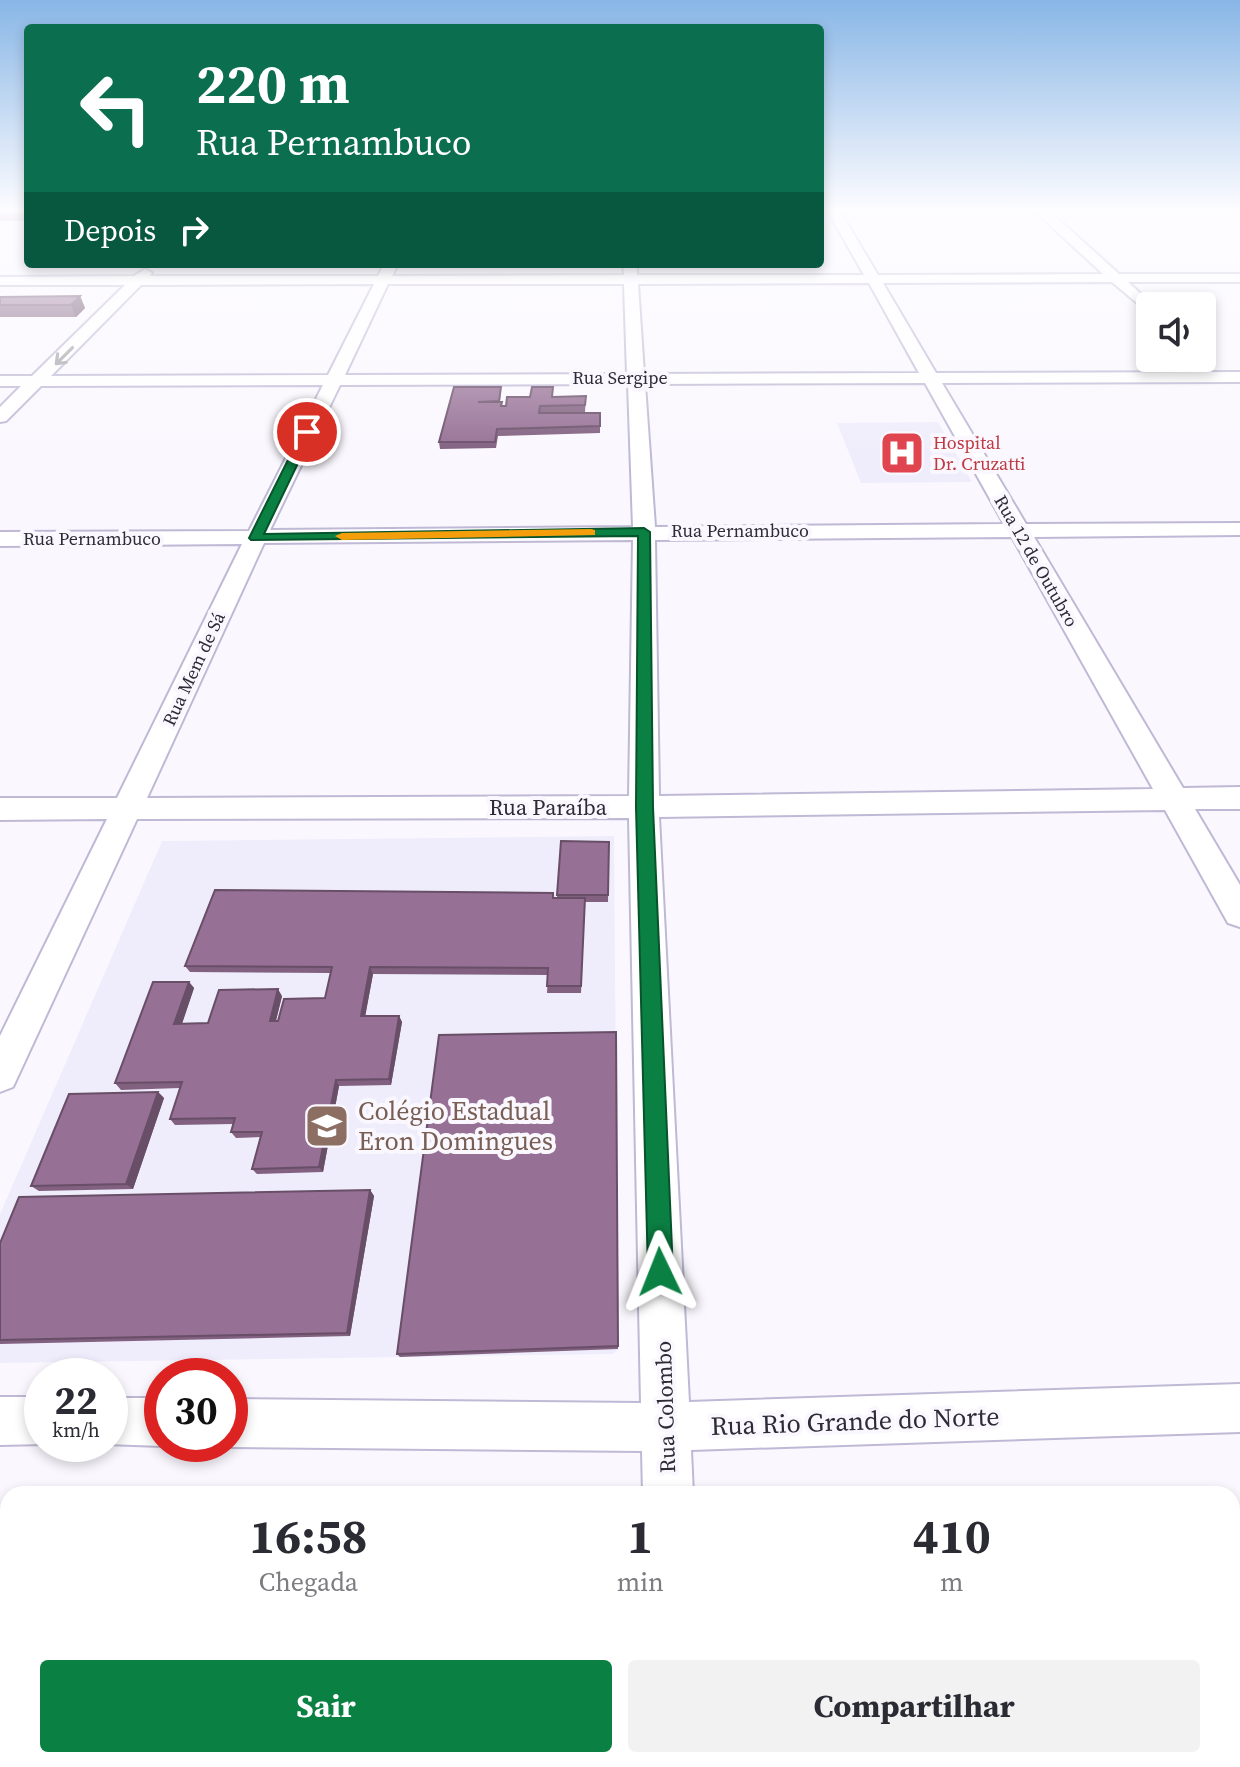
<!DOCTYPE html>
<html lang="pt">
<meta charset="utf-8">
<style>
:root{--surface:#fff;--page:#f2f2f3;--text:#2b2b33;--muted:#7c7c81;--accent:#0b8043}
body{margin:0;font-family:"Source Serif 4",serif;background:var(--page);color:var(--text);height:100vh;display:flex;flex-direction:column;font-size:30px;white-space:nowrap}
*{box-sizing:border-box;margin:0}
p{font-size:26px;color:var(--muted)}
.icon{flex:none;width:44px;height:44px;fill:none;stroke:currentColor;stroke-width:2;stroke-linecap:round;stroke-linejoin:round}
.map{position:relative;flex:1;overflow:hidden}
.panel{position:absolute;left:0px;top:1486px;width:1240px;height:282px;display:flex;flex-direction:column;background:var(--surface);border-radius:24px 24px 0 0;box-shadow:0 4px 12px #0003}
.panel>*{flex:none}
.hud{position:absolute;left:24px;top:24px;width:800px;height:244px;border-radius:8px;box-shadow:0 4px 12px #0003;background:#0b6e4f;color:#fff;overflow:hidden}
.fabs{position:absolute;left:1136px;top:292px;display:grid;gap:16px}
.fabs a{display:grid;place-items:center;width:80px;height:80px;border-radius:8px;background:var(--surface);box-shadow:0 4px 12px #0003;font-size:40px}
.speed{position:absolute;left:24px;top:1358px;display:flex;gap:16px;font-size:40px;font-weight:700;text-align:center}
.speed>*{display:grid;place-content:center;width:104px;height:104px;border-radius:50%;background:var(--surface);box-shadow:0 4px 12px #0003;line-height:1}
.speed small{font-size:20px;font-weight:400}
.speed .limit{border:12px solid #d22;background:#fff;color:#111}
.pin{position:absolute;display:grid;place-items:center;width:68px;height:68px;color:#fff;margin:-34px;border:4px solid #fff;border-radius:50%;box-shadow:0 2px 8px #0007}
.me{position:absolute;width:88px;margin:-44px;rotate:358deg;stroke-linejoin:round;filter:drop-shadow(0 0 6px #0008)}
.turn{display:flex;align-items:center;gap:28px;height:168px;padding:0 40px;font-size:36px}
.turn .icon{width:104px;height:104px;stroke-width:2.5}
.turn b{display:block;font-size:56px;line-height:68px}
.then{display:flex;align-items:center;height:76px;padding:0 40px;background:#0003;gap:16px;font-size:30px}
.eta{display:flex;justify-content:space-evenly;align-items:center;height:136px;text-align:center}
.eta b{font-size:48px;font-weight:700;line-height:56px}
.primary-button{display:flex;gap:16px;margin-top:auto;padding:16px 40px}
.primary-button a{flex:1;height:92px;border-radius:8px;background:var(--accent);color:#fff;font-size:32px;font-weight:700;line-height:92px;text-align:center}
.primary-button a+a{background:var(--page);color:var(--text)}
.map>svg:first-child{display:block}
.built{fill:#efedfb}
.green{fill:#d1ddaf}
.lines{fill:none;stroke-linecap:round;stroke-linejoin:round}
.minor-casing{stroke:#bfb9d5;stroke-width:4}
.minor{fill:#fff;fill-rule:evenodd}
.wall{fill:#816080}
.shaded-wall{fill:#694e68}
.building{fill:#967095;stroke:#694e68;stroke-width:2}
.oneway{stroke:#a0a0a5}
.route{fill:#0b8043;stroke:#07532c;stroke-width:2}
.slow{fill:#f59e0b}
.labels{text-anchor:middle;stroke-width:8;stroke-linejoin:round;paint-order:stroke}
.far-street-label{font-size:18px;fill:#2d2b36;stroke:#faf8fe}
.far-health-label{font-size:18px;fill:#be3a42;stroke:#faf8fe;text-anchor:start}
.street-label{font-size:22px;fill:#2d2b36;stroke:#faf8fe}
.near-education-label{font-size:26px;fill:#785e54;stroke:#faf8fe;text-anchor:start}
.near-street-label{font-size:26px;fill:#2d2b36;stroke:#faf8fe}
</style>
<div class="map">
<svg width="1240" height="1767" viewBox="0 0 1240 1767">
<rect width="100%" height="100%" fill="#faf8fe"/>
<path class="built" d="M938 422 972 482 861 483 837 423Z
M614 836 618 1349 613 1354 0 1363V1214L162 841Z"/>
<path class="green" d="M1232 1551H1240V1767H1220L1218 1760H1232Z
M1049 1760H1186L1188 1767H1050Z"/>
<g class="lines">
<g class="minor-casing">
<path id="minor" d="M0 209H28V214H0Z
M820 209H1047L1119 274H1240V282H1128L1154 306H1150V314L1112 282 883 283 936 373 1240 372V382L942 383 1026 524 1240 523V535L1034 537 1183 788 1240 787V809H1195L1240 885V927L1228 923 1165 810 659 817 689 1402 1240 1384V1432L691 1450 693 1494H643L642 1451 230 1447 223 1444H230V1399L641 1403 629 818 137 819 13 1087 0 1092V1036L107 819 0 820V798H117L242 544 0 546V532L249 531 323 385 41 386 6 421 0 422V407L21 386H0V376H32L125 285H0V277L134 276 145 269 152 273 149 276H378L384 264H398L392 276 624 275 623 264H637V275H864L829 213H820ZM841 213H1037L1103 274 878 275ZM869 283 919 373 644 374 638 284ZM374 284 328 375 51 376 141 285ZM388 284H624L627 374 345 375ZM925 383 1004 524 655 527 645 384ZM628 384 633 527 270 530 340 385ZM1012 537 1153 789 659 796 655 540ZM633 540 629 796 147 798 264 543Z
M0 1397H42V1444H45L0 1445Z
M110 1398H162V1444H167L162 1446 105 1444H110Z
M650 1760H708V1767H650Z"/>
</g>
<use href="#minor" class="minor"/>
</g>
<path class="wall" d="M28 209V219L25 221H1L0 219V214Z
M80 296 85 308 76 317H0V297Z
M501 387 500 402 502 406 553 397 586 396 585 412 540 413H600V433L498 436 496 448 440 449 439 442Z
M561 841 609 842 608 902H585L581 993H547L548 975 373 974 365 1016H399L402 1022 391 1085 339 1086 323 1172 257 1174 252 1169 261 1137 236 1138 231 1132 233 1124 175 1125 170 1119 180 1088 121 1090 115 1083 189 982 194 988 182 1023H208L282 996 276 1021H278L325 998 331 973 190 972 185 966 557 898Z
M616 1032 618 1349 400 1357 397 1354Z
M158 1092 164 1098 133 1189 39 1191 31 1186Z
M370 1190 374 1196 350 1336 0 1344V1243Z
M928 1760H1052L1054 1767H929Z"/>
<path class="shaded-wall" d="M28 212V219L25 221 23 215Z
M80 296 85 308 76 317 71 305Z
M370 967 373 974 364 1023 361 1016Z
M189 982 194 988 180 1030 174 1024Z
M278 989 282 996 274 1028 270 1021Z
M399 1016 402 1022 391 1085 389 1079Z
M336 1080 339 1086 323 1172 319 1167Z
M158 1092 164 1098 133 1189 126 1184Z
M370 1190 374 1196 350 1336 347 1333Z
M8 1727V1760L6 1767H0V1752Z
M110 1760H119L117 1767H108Z"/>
<path class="building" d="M8 209H28V212L23 215H0Z
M80 296 71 305H0V297Z
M454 387H501L499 401 478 402H502L501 406H506L507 397H530L532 387H553L552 397 586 396 585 405 540 406 539 413H600V426L497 429 495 442H439Z
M561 841 609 842 608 895H557Z
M215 890 553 893V898H585L581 986H547L548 968 370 967 361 1016H399L389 1079 336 1080 319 1167 252 1169 262 1132H231L235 1118 170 1119 182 1082 115 1083 153 982H189L174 1024 208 1023 219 990 278 989 270 1021H278L284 999 325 998 332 967 185 966Z
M616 1032 618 1346 397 1354 439 1035Z
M158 1092 126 1184 31 1186 69 1094Z
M370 1190 347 1333 0 1340V1243L19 1197Z
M0 1612H8V1727L0 1752Z
M19 1760H110L108 1767H16Z
M141 1760H218V1764H140Z
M232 1760H417L416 1767H230Z
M466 1760H525H524V1767H465Z
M944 1760H1052L1054 1767H945Z"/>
<defs><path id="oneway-shaft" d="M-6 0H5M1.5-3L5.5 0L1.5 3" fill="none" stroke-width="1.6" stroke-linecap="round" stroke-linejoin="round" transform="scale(2)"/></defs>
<use class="oneway" href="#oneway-shaft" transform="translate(64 356) rotate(135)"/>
<linearGradient id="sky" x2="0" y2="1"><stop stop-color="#88b6e6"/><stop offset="0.46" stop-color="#fdfcff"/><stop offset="1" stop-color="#fdfcff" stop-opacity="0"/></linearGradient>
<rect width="1240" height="456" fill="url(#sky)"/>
<path class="route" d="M307 429 313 432 264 534 644 528 650 532 653 807 673 1272 669 1281 660 1285 652 1281 648 1272 636 807 638 536 251 540 249 538 302 432Z"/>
<path class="slow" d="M591 529 595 530V535L342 540 335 536 342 533Z"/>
<defs>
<g id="hospital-square" transform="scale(2.3)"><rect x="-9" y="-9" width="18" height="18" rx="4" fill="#e0444e" stroke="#faf8fe"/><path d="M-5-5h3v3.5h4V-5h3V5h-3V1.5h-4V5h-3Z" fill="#fff"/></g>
<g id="school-square" transform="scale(2.3)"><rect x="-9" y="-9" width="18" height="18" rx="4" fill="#8d6e63" stroke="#faf8fe"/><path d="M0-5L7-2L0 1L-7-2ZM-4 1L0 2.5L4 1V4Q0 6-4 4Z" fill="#fff"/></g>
</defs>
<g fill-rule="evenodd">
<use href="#hospital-square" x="902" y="453"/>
<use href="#school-square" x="327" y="1126"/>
</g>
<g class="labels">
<g class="far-street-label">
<text x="620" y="384">Rua Sergipe</text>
<text x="740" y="537">Rua Pernambuco</text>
<text x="92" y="545">Rua Pernambuco</text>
<text transform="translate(1036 561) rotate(60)" y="6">Rua 12 de Outubro</text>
<text transform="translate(194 669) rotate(-65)" y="6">Rua Mem de Sá</text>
</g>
<g class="far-health-label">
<text x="933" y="449">Hospital<tspan x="933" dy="21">Dr. Cruzatti</tspan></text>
</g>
<g class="street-label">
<text x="548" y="815">Rua Paraíba</text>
<text transform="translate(665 1407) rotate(-92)" y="8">Rua Colombo</text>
</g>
<g class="near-education-label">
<text x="358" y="1120">Colégio Estadual<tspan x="358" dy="30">Eron Domingues</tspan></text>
</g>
<g class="near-street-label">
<text transform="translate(855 1421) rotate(-2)" y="9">Rua Rio Grande do Norte</text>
</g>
</g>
</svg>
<div class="fabs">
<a><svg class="icon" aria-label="sound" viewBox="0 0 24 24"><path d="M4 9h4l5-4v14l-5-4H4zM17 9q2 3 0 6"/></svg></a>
</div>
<div class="speed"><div>22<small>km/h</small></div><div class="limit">30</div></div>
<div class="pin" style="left:307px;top:432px;background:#d93025"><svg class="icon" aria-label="arrive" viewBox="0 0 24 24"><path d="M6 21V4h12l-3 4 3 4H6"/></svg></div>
<svg class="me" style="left:660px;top:1272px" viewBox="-20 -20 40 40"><path d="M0-17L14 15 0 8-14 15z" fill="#0b8043" stroke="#fff" stroke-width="4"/></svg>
<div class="hud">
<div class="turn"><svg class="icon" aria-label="left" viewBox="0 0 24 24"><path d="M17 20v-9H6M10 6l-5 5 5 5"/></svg><div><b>220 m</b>Rua Pernambuco</div></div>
<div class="then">Depois<svg class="icon" aria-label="right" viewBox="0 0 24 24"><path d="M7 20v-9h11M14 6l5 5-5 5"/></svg></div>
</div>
<section class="panel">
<div class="eta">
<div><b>16:58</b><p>Chegada</p></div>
<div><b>1</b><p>min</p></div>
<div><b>410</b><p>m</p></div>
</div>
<div class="primary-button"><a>Sair</a><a>Compartilhar</a></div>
</section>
</div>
